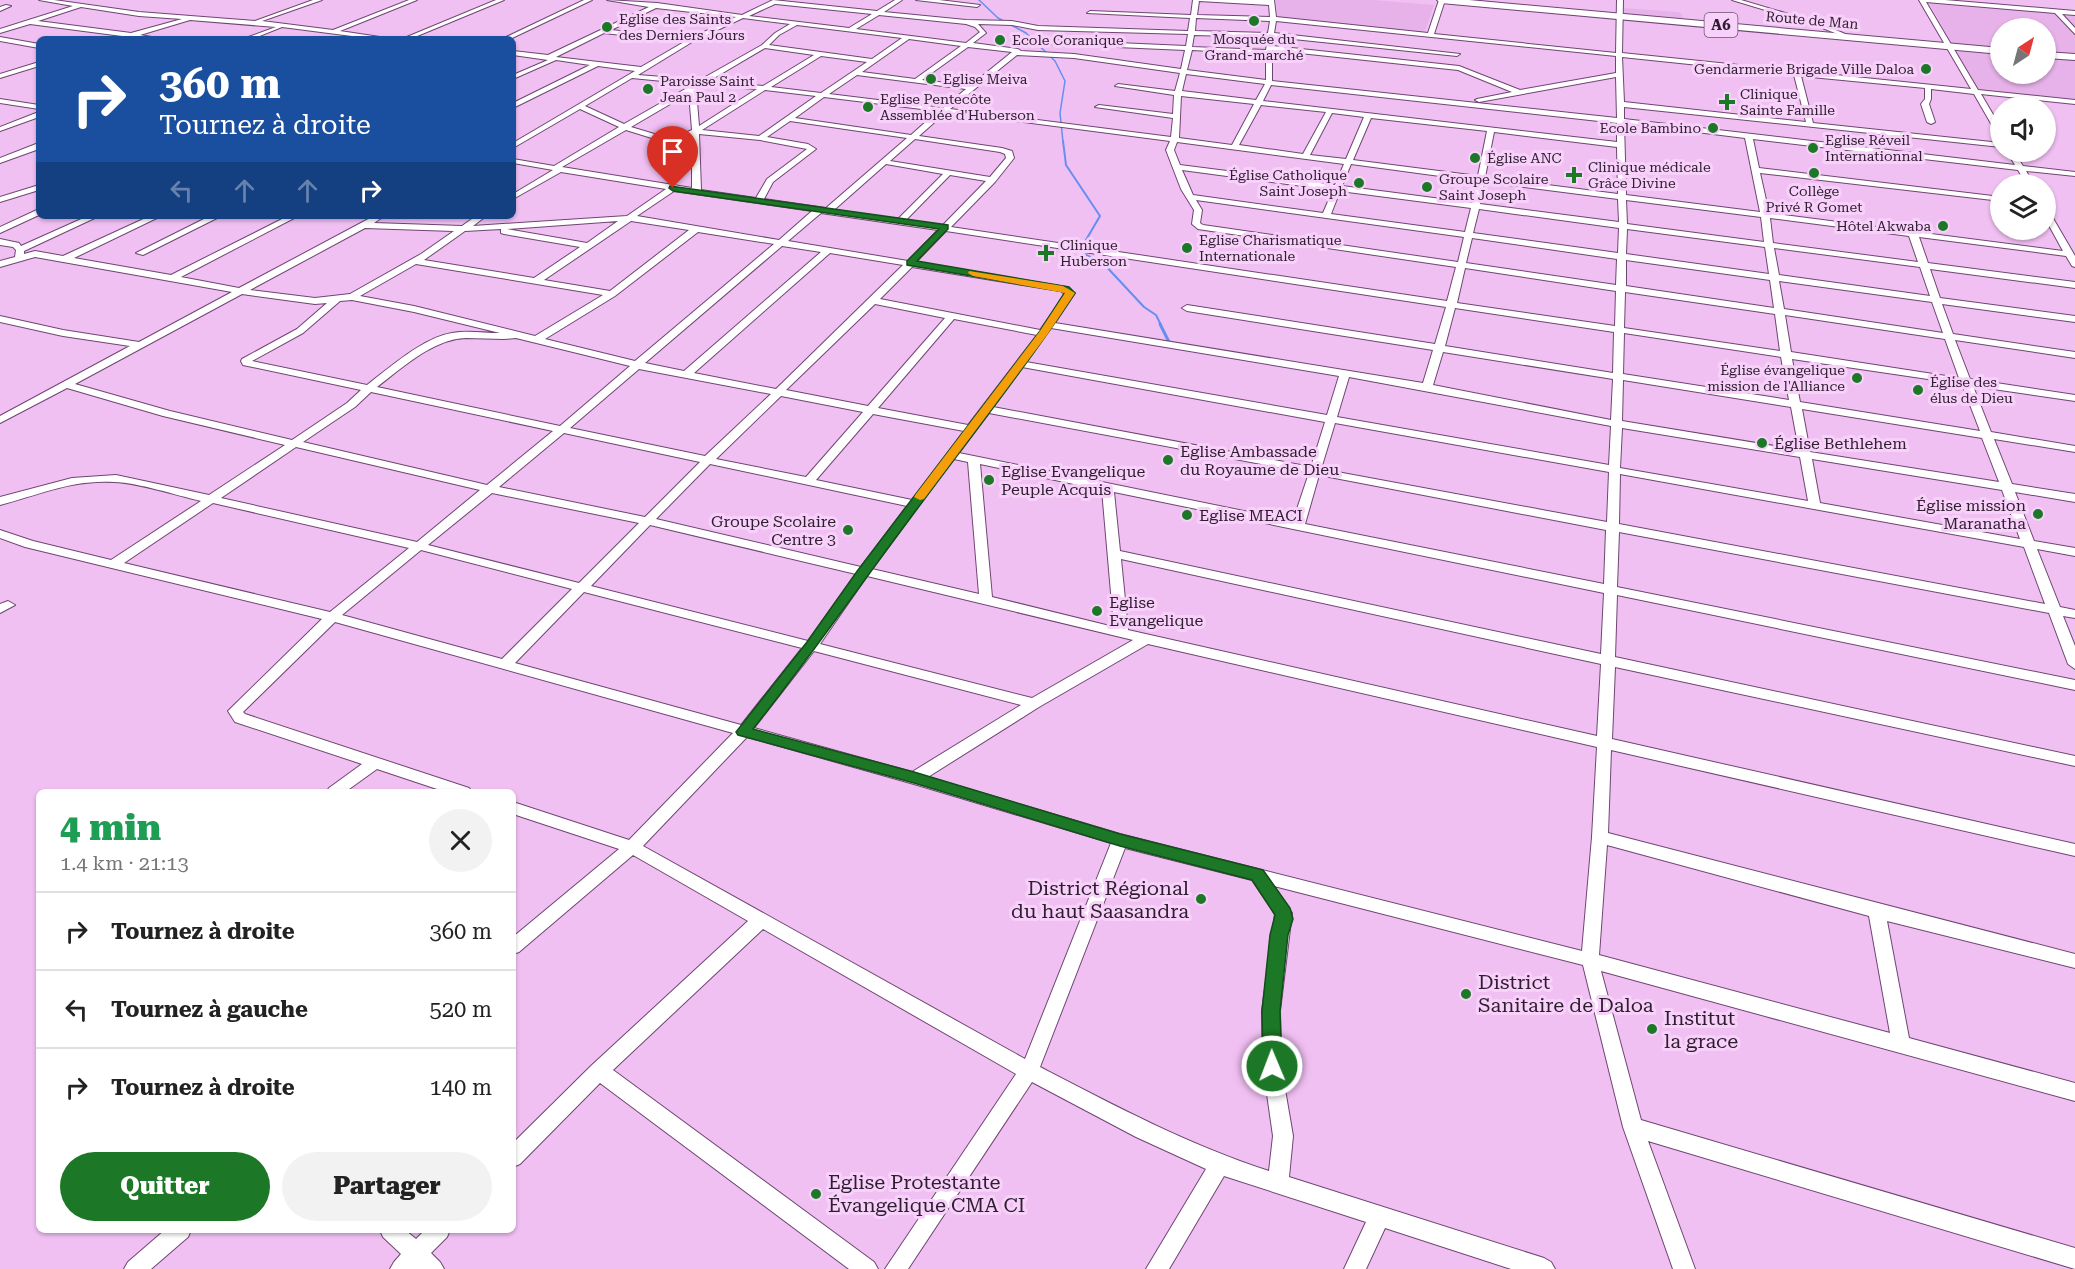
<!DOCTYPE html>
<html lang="fr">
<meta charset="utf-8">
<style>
:root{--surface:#fff;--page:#f2f2f2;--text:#222;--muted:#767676;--line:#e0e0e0;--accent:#1c7826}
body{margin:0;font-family:"Roboto Serif",serif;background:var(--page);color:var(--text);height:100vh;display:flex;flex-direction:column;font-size:22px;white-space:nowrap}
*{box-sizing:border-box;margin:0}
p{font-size:20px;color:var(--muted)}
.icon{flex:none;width:33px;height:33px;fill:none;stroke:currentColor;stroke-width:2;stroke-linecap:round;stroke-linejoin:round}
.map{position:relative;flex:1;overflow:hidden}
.panel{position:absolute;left:36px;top:789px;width:480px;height:444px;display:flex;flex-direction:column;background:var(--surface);border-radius:9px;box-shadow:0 2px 4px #0004}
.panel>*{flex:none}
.top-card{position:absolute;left:36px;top:36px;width:480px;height:183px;border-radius:9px;box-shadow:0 2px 4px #0004;background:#1a4fa0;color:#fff;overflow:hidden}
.needle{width:39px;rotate:36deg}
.controls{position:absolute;left:1990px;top:18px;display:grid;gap:12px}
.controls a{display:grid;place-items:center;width:66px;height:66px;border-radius:50%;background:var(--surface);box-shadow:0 2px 4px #0004;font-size:30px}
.pin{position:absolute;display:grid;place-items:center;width:51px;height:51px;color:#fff;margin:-62px -26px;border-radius:50% 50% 50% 0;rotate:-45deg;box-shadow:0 0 6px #0007}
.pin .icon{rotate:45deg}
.me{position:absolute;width:66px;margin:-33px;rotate:359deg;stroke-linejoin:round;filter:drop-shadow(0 0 4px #0008)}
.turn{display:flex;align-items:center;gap:21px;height:126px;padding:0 24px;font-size:27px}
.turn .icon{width:78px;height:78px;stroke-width:2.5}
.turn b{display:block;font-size:42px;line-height:51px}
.lanes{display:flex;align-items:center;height:57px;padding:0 24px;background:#0003;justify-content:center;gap:30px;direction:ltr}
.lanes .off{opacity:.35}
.round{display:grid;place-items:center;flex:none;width:63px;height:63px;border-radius:32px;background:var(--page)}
.head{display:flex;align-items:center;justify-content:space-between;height:102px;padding:0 24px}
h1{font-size:36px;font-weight:800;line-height:45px;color:#1e9e55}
.cta{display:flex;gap:12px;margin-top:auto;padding:12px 24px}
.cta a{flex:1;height:69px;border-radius:36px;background:var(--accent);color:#fff;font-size:24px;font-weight:800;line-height:69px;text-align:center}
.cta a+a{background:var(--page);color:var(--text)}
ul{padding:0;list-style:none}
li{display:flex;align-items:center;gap:18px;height:78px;padding:0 24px;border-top:2px solid var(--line)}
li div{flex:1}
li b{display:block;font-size:22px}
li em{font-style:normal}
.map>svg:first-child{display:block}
.built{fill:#e7b2ea;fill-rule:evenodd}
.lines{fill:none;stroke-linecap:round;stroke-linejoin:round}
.stream-far2{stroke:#658fef;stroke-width:1.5}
.stream-far1{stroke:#658fef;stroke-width:2}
.stream{stroke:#658fef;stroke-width:3}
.minor-casing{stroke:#6f4572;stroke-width:2}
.highway-casing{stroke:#6f4572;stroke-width:2}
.minor{fill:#fff;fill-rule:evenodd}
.highway{fill:#fff;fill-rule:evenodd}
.route{fill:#1c7826;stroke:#124e19;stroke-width:1.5}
.slow{fill:#f59e0b}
.poi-dot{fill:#1c7826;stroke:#f8d1fa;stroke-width:2}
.labels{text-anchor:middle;stroke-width:6;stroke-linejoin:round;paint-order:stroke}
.far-poi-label{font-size:14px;fill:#2f1d30;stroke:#f8d1fa;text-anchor:start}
.far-street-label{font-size:14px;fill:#2f1d30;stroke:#f8d1fa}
.shield{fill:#f8d1fa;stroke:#6b536d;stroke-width:1.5}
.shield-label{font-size:15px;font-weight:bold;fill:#2f1d30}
.poi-label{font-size:16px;fill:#2f1d30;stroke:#f8d1fa;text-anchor:start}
.near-poi-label{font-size:20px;fill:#2f1d30;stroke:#f8d1fa;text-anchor:start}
</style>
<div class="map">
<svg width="2075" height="1269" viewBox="0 0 2075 1269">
<rect width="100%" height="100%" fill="#f1c0f3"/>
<path class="built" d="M1276 0H1374L1434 5 1424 34 1277 19Z
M1928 1 2075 14V99L1978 90ZM2001 28H2046V74H2001Z
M1624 8 1678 12 1682 14 1683 20 1624 15Z"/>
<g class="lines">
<path class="stream-far2" d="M979 0 998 18 1026 33 1055 61 1065 81 1060 113 1063 142"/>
<path class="stream-far1" d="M1063 141 1066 165 1100 216 1083 245
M1082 253 1103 263 1144 307 1156 315 1161 325"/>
<path class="stream" d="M1160 324 1169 342"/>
<g class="minor-casing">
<path id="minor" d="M39 0H54L139 12 255 21 313 0H322L262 21 333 30 409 0H417L340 31 393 39H375L282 27 252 39H243L276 27 190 20 140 35 163 39 131 37 115 39 122 36 30 24 0 33V29L73 6ZM81 7 139 16 182 19 131 33 38 21Z
M496 0H504L410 39H402Z
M584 0H592L510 39H502Z
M607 0 657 3 742 15 773 0 877 11 895 0H902L884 12 966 20 1012 21 1038 26 1188 31 1190 18 1087 13 1090 11 1191 15 1193 0H1274L1276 17 1428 33 1439 0H1445L1434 34 1616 53 1617 0H1623L1622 53 1971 89 1919 0H1945L2075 11V15L2062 14 2075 28V34L2055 13 1926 2 1978 90 2075 100V104L1981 94 2001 128V136L1997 134 1974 94 1931 89V99L1929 104 1935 122 1931 124 1927 122 1921 104 1925 99V88L1801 76 1813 123 2001 143V147L1624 107V119L2015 165 2007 152H2014L2023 166 2075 172V176L2026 171 2034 184H2026L2018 170 1753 139 1759 168 2001 197V201L1760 173 1769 213 2063 251 2046 220V210L2050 213 2075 256V267L2072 266 2066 256 1919 237 1928 263 2075 282V288L1930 269 1940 298 2075 316V322L1942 304 1953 334 2075 352V358L1955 340 1970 379 2075 395V401L1973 386 1991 432 2075 446V452L1994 439 2012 484 2075 494V502L2015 492 2034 541 2075 548V556L2037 549 2060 607 2075 610V618L2063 616 2075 646V669L2068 664 2049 613 1619 532 1617 587 2075 680V690L1617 595 1615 657 2075 756V766L1615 667 1612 739 2075 844V856L1611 750 1608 833 2075 954V968L1887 921 1909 1038 2075 1083V1101L1601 971 1641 1120 2075 1248V1269L1648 1141 1695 1269H1673L1623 1127 1583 965 1274 886 1292 913 1280 1011 1281 1066 1293 1136 1289 1177 1544 1258 1551 1262 1555 1269H1511L1385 1228 1366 1269H1344L1366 1222 1224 1176 1169 1269H1146L1206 1169 1136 1137 1032 1082 908 1269H885L1016 1074 763 929 613 1070 874 1262 878 1269H849L600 1083 520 1164 513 1167V1143L592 1065 748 921 633 855 519 952 513 954V937L619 849 513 814V802L629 840 733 733 335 622 243 712 245 714 469 788 472 792H446L377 769 345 792H326L329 788 362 764 235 722 228 711 322 619 25 547 0 538V530L33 541 111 560 201 501C175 495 140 483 114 482 74 479 38 495 0 505V497L72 478 116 475 209 495 285 445 163 416 67 388 0 423V416L130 346 63 336 0 322V316L63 330 139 342 232 292 35 257 0 267V261L15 257 16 250 13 247 0 245V239L19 243 21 246 88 216H99L24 251V254L35 251 63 256 150 216H161L74 258 171 275 288 216H298L181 277 239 288 374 216H384L374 223 462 226 476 216H486L473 226 627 216 666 189 561 172 513 199V194L553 170 513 163V159L554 166 619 127 580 109 513 148V143L635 71 598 66 513 108V103L590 65 556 60 513 79V75L548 60 513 55V51L548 55 649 7ZM1199 1 1269 5 1270 17 1197 15ZM775 4H776L872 14 849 28 749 16ZM656 8 736 17 689 39 611 30ZM879 15 966 24 975 27 980 32 966 43 856 29ZM743 18 790 24 775 33 762 45 700 80 638 75 692 42ZM1196 18 1270 21 1268 33 1195 31ZM1276 21 1616 56V73L1520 90 1459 66 1273 46 1274 37 1457 56 1460 54 1274 33ZM978 24 1012 25 1038 30 1188 34 1186 46 1049 40 1046 42 1049 44 1185 50 1181 69 1074 54 1021 51 1018 49 973 43 986 33ZM797 25 902 38 872 59 769 45 779 35ZM604 33 684 42 641 67 556 57ZM1194 35 1268 37 1266 50 1192 47ZM909 39 961 46 915 79 862 72ZM968 47 1012 52 970 86 922 80ZM765 48 814 55 763 86 709 81ZM1192 50 1266 54V80L1187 70ZM1272 50 1458 70 1512 92 1477 99 1475 100 1479 102 1616 77 1617 118 1272 81ZM1017 55 1074 58 1180 73 1175 91 1118 84 1115 86 1174 95 1173 114 1099 105 1095 107 1173 118 1171 137 950 109ZM821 56 867 62 821 93 771 87ZM1622 57 1794 75 1806 122 1624 102ZM1186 74 1265 84 1256 100 1182 91ZM857 75 966 89 943 108 829 94ZM632 78 694 84 624 124 585 106ZM703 85 757 89 699 126 696 89ZM1271 85 1617 123V142L1263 101ZM765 90 816 96 759 136 702 130ZM689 93 692 130 671 139 631 127ZM1181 96 1254 104 1232 145 1179 138ZM824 97 938 111 911 135 795 118ZM1261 105 1326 112 1303 154 1239 145ZM946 112 1170 141 1166 150 1181 189 1194 210 1192 224 1198 229 1456 267 1447 301 951 227 995 182 1014 158 1012 151 1002 148 919 136ZM1332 113 1364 117 1346 159 1310 155ZM1371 118 1487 131 1478 176 1353 160ZM790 121 907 138 826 208 764 199 773 182 816 149 808 144 767 137ZM1624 123 1745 138 1760 212 1626 195ZM626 130 671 144 692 135V188L562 167ZM1494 132 1617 147 1618 194 1485 177ZM699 134 760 140 807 149 767 179 756 198 701 190ZM915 139 1000 152 1005 154 1006 158 990 177 890 161ZM1177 142 1344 164 1335 185 1180 165 1174 150ZM886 164 943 174 898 219 834 210ZM1351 164 1477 181 1472 203 1342 186ZM1182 170 1333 190 1323 213 1193 195ZM950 175 986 181 942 226 906 220ZM1484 182 1618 199 1619 222 1480 204ZM674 191 812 211 779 240 637 216ZM1340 191 1471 208 1465 232 1331 214ZM1196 200 1464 237 1458 262 1203 225 1200 223 1202 210ZM1626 200 1761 217 1764 242 1627 224ZM1479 209 1619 228 1618 253 1473 233ZM821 213 938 230 908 261 788 241ZM1770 218 1909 236 1918 262 1773 243ZM618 221 587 243 507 229ZM631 221 689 230 610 291 544 280ZM365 228 454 231 421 254 350 294 315 298 250 290ZM501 229V233L504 234 580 247 534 278 424 260 465 231ZM1627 229 1765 247 1769 274 1626 254ZM946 231 1446 307 1435 344 1187 305 1182 308 1187 311 1433 350 1423 383 1055 323 1075 293 1066 287 916 262ZM698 232 774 244 635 361 545 339 615 296ZM1472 238 1617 259 1616 285 1466 263ZM782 246 821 252 684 371 645 363ZM1774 248 1920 267 1930 296 1779 275ZM830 253 903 265 776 389 694 373ZM1626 260 1770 280 1774 308 1626 286ZM416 264 603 295 535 336 414 306 360 296ZM912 267 1060 291 1065 294 1040 330 880 299ZM1465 268 1616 291 1615 326 1457 303ZM1779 281 1932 302 1943 333 1784 309ZM1625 292 1775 314 1780 351 1624 328ZM242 294 315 304 327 303 297 329 242 359 241 361 243 365 361 390 347 403 292 440 170 411 75 384ZM352 300 414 312 500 333C484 333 468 330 452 333 424 337 389 368 367 385L252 361 303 333 340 301ZM875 304 945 318 868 406 786 390ZM1455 308 1614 332 1613 373 1445 346ZM1785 315 1945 339 1959 378 1791 352ZM954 319 1037 335 968 425 878 408ZM1051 328 1339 376 1327 415 1026 362ZM1624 333 1781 357 1789 400 1623 374ZM466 338 504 339 516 338 630 366 560 426 377 387C402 368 433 339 466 338ZM1443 352 1613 379 1611 420 1433 385ZM1792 359 1962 384 1980 431 1800 402ZM1022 367 1325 422 1311 467 993 407ZM639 369 771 394 705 456 570 428ZM1349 377 1611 426 1609 465 1337 417ZM1623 380 1791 407 1799 450 1622 421ZM371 392 553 431 487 485 303 442 355 407ZM781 396 863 412 806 477 716 459ZM1802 409 1982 438 1999 482 1810 452ZM989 413 1309 473 1293 521 959 453ZM873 414 964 431 912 500 816 480ZM1335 423 1609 472 1607 522 1321 469ZM1622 428 1800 457 1808 501 1620 468ZM564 433 700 462 645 517 499 487ZM296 447 480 490 417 542 221 498ZM954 459 968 462 979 594 872 569ZM1812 459 2002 490 2020 539 1820 503ZM710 464 907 506 861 567 656 519ZM980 464 1102 490 1114 627 992 597ZM1620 474 2024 547 2045 604 1619 524ZM1319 475 1606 530 1604 584 1305 524ZM1114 492 1604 593 1601 654 1120 551ZM492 493 639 523 579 583 428 545ZM213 503 409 548 330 612 124 563ZM650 525 856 574 808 641 591 586ZM421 550 572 589 502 659 342 615ZM1121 559 1601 664 1597 736 1128 630ZM867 576 1133 640 1032 698 820 644ZM584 592 802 648 741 725 515 663ZM1148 644 1597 747 1592 837 1582 951 1120 834 928 777 1039 707ZM814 651 1021 705 912 772 754 728ZM747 737 914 784 1111 843 1025 1059 643 846ZM1607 845 1869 916 1890 1033 1599 955ZM1125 848 1252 880 1275 914 1262 1011 1263 1066 1273 1136 1269 1171C1189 1145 1115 1106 1040 1067Z
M916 0H939L980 5 977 7Z
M1732 0H1741L1819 23 1850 36 1845 37 1815 25Z
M6 5 11 6 0 11V7Z
M0 37 39 44V48L0 41Z
M39 62V66L0 78V74Z
M0 99 39 105V109L0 103Z
M36 113H39V117L0 131V127Z
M36 144H39V149L0 163V158Z
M39 185V190L0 202V197Z
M39 209V215L0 233V227Z
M210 216H221L143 255 136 253Z
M8 601 15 605 0 613V604Z
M165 1230H191L188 1237 151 1269H124L128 1262Z
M380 1230H405L416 1239 425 1230H450L447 1237 431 1253 440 1262 444 1269H390L394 1262 401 1254 383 1237Z"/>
</g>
<g class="highway-casing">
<path id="highway" d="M1437 0H1469L2001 48V54L1441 3Z
M2046 52 2075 54V60L2046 58Z"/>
</g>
<use href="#minor" class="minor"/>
<use href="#highway" class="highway"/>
</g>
<path class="route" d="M670 186 948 225V229L917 261 1069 287 1075 293C1024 370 966 443 911 517 858 588 808 660 753 729L914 772 1120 834 1263 870 1290 908 1293 919 1288 935 1280 1011 1282 1066 1279 1072 1272 1075 1266 1072 1263 1066 1262 1011 1270 935 1275 915 1252 880 1120 846 914 783 738 735 736 732 807 642 858 570 1040 331 1065 292 907 265V261L939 229 673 191 669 188Z"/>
<path class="slow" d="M969 271 1063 286 1075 293 1047 335 924 499 920 500 914 497 916 494 1040 331 1065 293 973 276 968 273Z"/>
<g class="poi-dot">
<circle cx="1254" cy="21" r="6"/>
<circle cx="607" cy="27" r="6"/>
<circle cx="1000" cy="40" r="6"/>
<circle cx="1926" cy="69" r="6"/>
<circle cx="931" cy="79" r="6"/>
<circle cx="648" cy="89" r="6"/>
<path d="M1724 93h6v6h6v6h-6v6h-6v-6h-6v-6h6z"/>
<circle cx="868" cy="107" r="6"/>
<circle cx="1713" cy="128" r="6"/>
<circle cx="1813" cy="148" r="6"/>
<circle cx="1475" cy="158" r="6"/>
<circle cx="1814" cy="173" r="6"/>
<path d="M1571 166h6v6h6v6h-6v6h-6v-6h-6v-6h6z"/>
<circle cx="1359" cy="183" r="6"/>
<circle cx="1427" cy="187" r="6"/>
<circle cx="1943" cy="226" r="6"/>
<circle cx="1187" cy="248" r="6"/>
<path d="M1043 244h6v6h6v6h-6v6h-6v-6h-6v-6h6z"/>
<circle cx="1857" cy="378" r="6"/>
<circle cx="1918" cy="390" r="6"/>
<circle cx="1762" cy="443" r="6"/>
<circle cx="1168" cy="460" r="6"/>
<circle cx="989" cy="480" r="6"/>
<circle cx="2038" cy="514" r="6"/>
<circle cx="1187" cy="515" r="6"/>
<circle cx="848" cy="530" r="6"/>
<circle cx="1097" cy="611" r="6"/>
<circle cx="1201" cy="899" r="6"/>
<circle cx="1466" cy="994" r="6"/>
<circle cx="1652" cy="1029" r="6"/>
<circle cx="816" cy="1194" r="6"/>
</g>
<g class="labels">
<g class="far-poi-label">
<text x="619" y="24">Eglise des Saints<tspan x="619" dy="16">des Derniers Jours</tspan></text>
<text x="1254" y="44" text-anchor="middle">Mosquée du<tspan x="1254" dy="16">Grand-marché</tspan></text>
<text x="1012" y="45">Ecole Coranique</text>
<text x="1914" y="74" text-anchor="end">Gendarmerie Brigade Ville Daloa</text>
<text x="943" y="84">Eglise Meiva</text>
<text x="660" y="86">Paroisse Saint<tspan x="660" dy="16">Jean Paul 2</tspan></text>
<text x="1740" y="99">Clinique<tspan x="1740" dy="16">Sainte Famille</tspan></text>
<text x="880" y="104">Eglise Pentecôte<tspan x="880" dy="16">Assemblée d'Huberson</tspan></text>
<text x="1701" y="133" text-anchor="end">Ecole Bambino</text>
<text x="1825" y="145">Eglise Réveil<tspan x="1825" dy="16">Internationnal</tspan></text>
<text x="1487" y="163">Église ANC</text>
<text x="1588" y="172">Clinique médicale<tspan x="1588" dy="16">Grâce Divine</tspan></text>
<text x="1347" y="180" text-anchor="end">Église Catholique<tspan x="1347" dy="16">Saint Joseph</tspan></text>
<text x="1439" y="184">Groupe Scolaire<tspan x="1439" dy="16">Saint Joseph</tspan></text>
<text x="1814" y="196" text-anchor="middle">Collège<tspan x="1814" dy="16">Privé R Gomet</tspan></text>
<text x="1931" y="231" text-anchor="end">Hôtel Akwaba</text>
<text x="1199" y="245">Eglise Charismatique<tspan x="1199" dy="16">Internationale</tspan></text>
<text x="1060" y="250">Clinique<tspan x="1060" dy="16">Huberson</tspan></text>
<text x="1845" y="375" text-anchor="end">Église évangelique<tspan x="1845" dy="16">mission de l'Alliance</tspan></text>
<text x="1930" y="387">Église des<tspan x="1930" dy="16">élus de Dieu</tspan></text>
</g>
<g class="far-street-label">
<text transform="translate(1812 20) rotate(5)" y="5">Route de Man</text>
</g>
<rect class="shield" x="1704.5" y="13" width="33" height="24" rx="4.5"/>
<g class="shield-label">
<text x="1721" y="30">A6</text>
</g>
<g class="poi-label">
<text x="1774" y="449">Église Bethlehem</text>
<text x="1180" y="457">Eglise Ambassade<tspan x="1180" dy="18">du Royaume de Dieu</tspan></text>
<text x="1001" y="477">Eglise Evangelique<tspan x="1001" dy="18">Peuple Acquis</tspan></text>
<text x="2026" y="511" text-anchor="end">Église mission<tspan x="2026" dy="18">Maranatha</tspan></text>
<text x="1199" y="521">Eglise MEACI</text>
<text x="836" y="527" text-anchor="end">Groupe Scolaire<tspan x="836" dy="18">Centre 3</tspan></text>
<text x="1109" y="608">Eglise<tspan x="1109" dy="18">Evangelique</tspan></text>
</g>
<g class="near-poi-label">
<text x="1189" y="895" text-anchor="end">District Régional<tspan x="1189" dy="23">du haut Saasandra</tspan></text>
<text x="1478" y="989">District<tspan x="1478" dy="23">Sanitaire de Daloa</tspan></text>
<text x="1664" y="1025">Institut<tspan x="1664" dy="23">la grace</tspan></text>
<text x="828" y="1189">Eglise Protestante<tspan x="828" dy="23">Évangelique CMA CI</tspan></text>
</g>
</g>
</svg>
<div class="controls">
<a><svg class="needle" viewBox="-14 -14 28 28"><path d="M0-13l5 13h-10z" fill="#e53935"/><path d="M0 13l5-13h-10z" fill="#767676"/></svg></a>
<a><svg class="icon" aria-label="sound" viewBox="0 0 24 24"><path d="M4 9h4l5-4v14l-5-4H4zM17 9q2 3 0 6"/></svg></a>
<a><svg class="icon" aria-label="layers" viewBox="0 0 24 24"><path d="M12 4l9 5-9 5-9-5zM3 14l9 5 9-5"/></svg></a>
</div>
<div class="pin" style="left:673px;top:188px;background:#d93025"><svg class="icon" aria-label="arrive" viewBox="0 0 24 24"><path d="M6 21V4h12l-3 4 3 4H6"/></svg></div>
<svg class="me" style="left:1272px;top:1066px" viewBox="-20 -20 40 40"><circle r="17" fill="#1c7826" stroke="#fff" stroke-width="3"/><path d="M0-11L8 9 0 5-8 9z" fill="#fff"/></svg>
<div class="top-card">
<div class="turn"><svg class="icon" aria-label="right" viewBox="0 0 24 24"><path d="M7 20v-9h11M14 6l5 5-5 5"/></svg><div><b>360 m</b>Tournez à droite</div></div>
<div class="lanes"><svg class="icon off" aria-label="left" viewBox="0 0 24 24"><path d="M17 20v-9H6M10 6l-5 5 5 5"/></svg><svg class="icon off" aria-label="ahead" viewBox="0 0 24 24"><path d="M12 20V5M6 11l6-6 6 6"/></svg><svg class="icon off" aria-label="ahead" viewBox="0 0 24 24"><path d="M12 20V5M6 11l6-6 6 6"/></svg><svg class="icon" aria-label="right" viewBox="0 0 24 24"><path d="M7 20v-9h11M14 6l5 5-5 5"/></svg></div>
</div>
<section class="panel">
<div class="head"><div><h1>4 min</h1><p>1.4 km · 21:13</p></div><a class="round"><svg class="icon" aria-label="close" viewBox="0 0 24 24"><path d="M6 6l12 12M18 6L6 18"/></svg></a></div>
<ul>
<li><svg class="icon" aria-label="right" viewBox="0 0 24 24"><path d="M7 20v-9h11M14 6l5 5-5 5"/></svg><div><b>Tournez à droite</b></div><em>360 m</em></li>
<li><svg class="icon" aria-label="left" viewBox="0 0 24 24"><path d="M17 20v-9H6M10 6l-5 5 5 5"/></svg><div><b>Tournez à gauche</b></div><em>520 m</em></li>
<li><svg class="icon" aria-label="right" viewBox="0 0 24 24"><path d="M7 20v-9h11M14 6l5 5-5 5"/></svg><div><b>Tournez à droite</b></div><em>140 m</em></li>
</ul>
<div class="cta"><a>Quitter</a><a>Partager</a></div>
</section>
</div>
